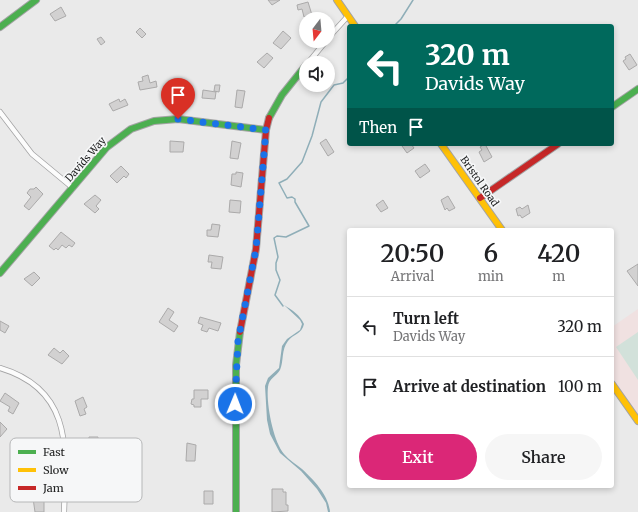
<!DOCTYPE html>
<style>
:root{--surface:#fff;--page:#f6f6f6;--text:#202124;--muted:#757577;--line:#e0e0e0;--accent:#db2777}
body{margin:0;font-family:Merriweather,serif;background:var(--page);color:var(--text);height:100vh;display:flex;flex-direction:column;font-size:15px;white-space:nowrap}
*{box-sizing:border-box;margin:0}
p{font-size:13px;color:var(--muted)}
.icon{flex:none;width:22px;height:22px;fill:none;stroke:currentColor;stroke-width:2;stroke-linecap:round;stroke-linejoin:round}
.map{position:relative;flex:1;overflow:hidden}
.panel{position:absolute;left:347px;top:228px;width:267px;height:260px;display:flex;flex-direction:column;background:var(--surface);border-radius:4px;box-shadow:0 2px 6px #0003}
.panel>*{flex:none}
.banner{position:absolute;left:347px;top:24px;width:267px;height:122px;border-radius:4px;box-shadow:0 2px 6px #0003;background:#00695c;color:#fff;overflow:hidden}
.needle{width:26px;rotate:196deg}
.tools{position:absolute;left:299px;top:12px;display:grid;gap:8px}
.tools a{display:grid;place-items:center;width:36px;height:36px;border-radius:50%;background:var(--surface);box-shadow:0 2px 6px #0003;font-size:20px}
.pin{position:absolute;display:grid;place-items:center;width:34px;height:34px;color:#fff;margin:-41px -17px;border-radius:50% 50% 50% 0;rotate:-45deg;box-shadow:0 0 4px #0007}
.pin .icon{rotate:45deg}
.me{position:absolute;width:44px;margin:-22px;rotate:1deg;stroke-linejoin:round;filter:drop-shadow(0 0 3px #0008)}
.turn{display:flex;align-items:center;gap:14px;height:84px;padding:0 12px;font-size:18px}
.turn .icon{width:52px;height:52px;stroke-width:2.5}
.turn b{display:block;font-size:28px;line-height:34px}
.then{display:flex;align-items:center;height:38px;padding:0 12px;background:#0003;gap:8px;font-size:15px}
.eta{display:flex;justify-content:space-evenly;align-items:center;height:68px;text-align:center}
.eta b{font-size:24px;font-weight:600;line-height:28px}
.action{display:flex;gap:8px;margin-top:auto;padding:8px 12px}
.action a{flex:1;height:46px;border-radius:24px;background:var(--accent);color:#fff;font-size:16px;font-weight:600;line-height:46px;text-align:center}
.action a+a{background:var(--page);color:var(--text)}
ul{padding:0;list-style:none}
li{display:flex;align-items:center;gap:12px;height:60px;padding:0 12px;border-top:1px solid var(--line)}
li div{flex:1}
li b{display:block;font-size:15px}
li em{font-style:normal}
.map>svg:first-child{display:block}
.education{fill:#f0e1e1}
.green{fill:#d2e1da}
.water{fill:#8faeb8}
.lines{fill:none;stroke-linecap:round;stroke-linejoin:round}
.stream{stroke:#8faeb8;stroke-width:1.5}
.building{fill:#d2d1d1;stroke:#abaaaa}
.street-casing{stroke:#a3a3a4;stroke-width:6}
.fast-casing{stroke:#a3a3a4;stroke-width:8}
.slow-casing{stroke:#a3a3a4;stroke-width:8}
.jam-casing{stroke:#a3a3a4;stroke-width:8}
.street{stroke:#fcfcfc;stroke-width:4.5}
.fast{stroke:#4caf50;stroke-width:6}
.slow{stroke:#ffc107;stroke-width:6}
.jam{stroke:#c62828;stroke-width:6}
.route{stroke:#1a73e8;stroke-width:7;stroke-dasharray:0 12.6}
.labels{text-anchor:middle;stroke-width:3.5;stroke-linejoin:round;paint-order:stroke}
.street-label{font-size:10px;fill:#212222;stroke:#f6f7f8}
.key{fill:#f6f7f8;stroke:#b6b7b8;stroke-width:1}
.key-label{font-size:11px;fill:#212222}
</style>
<div class="map">
<svg width="638" height="512" viewBox="0 0 638 512">
<rect width="100%" height="100%" fill="#eaeaea"/>
<path class="education" d="M638 309V421L612 384V327Z"/>
<path class="green" d="M638 332V380L616 347Z"/>
<path class="water" d="M284 305C292 310 300 315 304 324 302 334 293 334 288 341 281 350 284 361 280 370 276 377 269 378 268 387 266 403 273 441 284 454 289 460 296 464 302 469 314 480 329 496 330 512H328L326 503 317 489 301 471 280 453 270 434 267 420 265 386 268 378 279 368 282 346 287 339 300 330 302 324 300 320Z"/>
<g class="lines">
<path class="stream" d="M394 26 401 19 413 0
M283 306 275 295 280 280 276 270V263L278 257 274 238 277 236 286 237 309 226 295 202V199L292 197 287 198 279 183 287 179 302 162 312 136 321 102 334 85 343 83 349 77"/>
</g>
<path class="building" d="M268 0H280L272 5Z
M308 2 312 15 304 17 302 9 298 10 297 5Z
M61 7 66 16 55 21 50 14Z
M140 28 146 34 142 38 136 32Z
M283 31 291 38 281 49 273 43Z
M101 37 105 42 101 45 97 39Z
M267 53 273 58 264 68 257 62Z
M630 54 637 65 629 70 623 61 626 59 625 57Z
M148 75 150 83 156 81 157 87 140 90 138 82 143 81 142 77Z
M215 85H220L219 92 214 91Z
M172 86 186 87 185 95H172Z
M203 90 216 92 215 99 202 98Z
M237 90 245 91 242 108 235 107Z
M119 99 120 102 125 99 128 105 113 111 109 104Z
M326 139 334 152 328 156 320 143Z
M170 141 184 142 183 152H170Z
M232 141 241 143 238 159 230 158Z
M405 144H411L414 148 407 153 402 146Z
M485 144 492 157 484 162 479 152 482 150 480 147Z
M425 164 430 171 420 178 415 171Z
M121 166 129 174 126 178 124 176 117 183 110 176Z
M236 172 243 173 241 187 231 185 232 174H236Z
M36 187 43 194 29 210 24 206 31 197 27 193 30 189H34Z
M95 195 101 200 96 206 99 209 95 213 84 204Z
M448 196 455 208 449 211 447 208 445 210 441 200Z
M230 200 241 201 240 213 229 212Z
M383 200 388 208 381 212 376 205Z
M528 205 530 213 522 218 520 215 518 216 516 209 520 207 522 209Z
M212 224 220 225 218 237 207 236V230H211Z
M61 232 75 243 72 247 69 245 66 248 62 245 58 250 56 248 54 250 49 246Z
M209 255 223 257 221 269 211 268 212 262H208Z
M638 264V286L627 271Z
M34 272 40 278 32 286 24 279Z
M168 308 174 312 169 320 178 326 174 332 159 322Z
M200 317 221 323 218 331 209 328 207 332 201 330 203 325 198 323Z
M0 321 9 326 5 333 0 330Z
M54 348 60 353 63 350 69 356 62 364 48 355Z
M194 390H208V399H201V407H194V405L191 404 192 399H194Z
M5 393 19 403 13 414 8 411 10 407 0 401Z
M83 397 87 407 84 409 86 414 80 416 75 401Z
M0 422 7 429 0 437Z
M89 437H98V453H87Z
M187 443 196 445 195 461H186Z
M272 489H283V492H286V505H288V511L272 512Z
M204 491H213V504H204Z
M36 496H44V512H35L33 498H36Z"/>
<g class="lines">
<g class="street-casing">
<path id="street" d="M328 38 348 16
M308 63 326 41
M0 112 32 154 73 188
M0 368C74 390 66 451 64 512"/>
</g>
<g class="fast-casing">
<path id="fast" d="M0 27 36 0
M612 107 638 89
M269 118 282 95 306 65
M0 273 107 147 131 129 154 121 178 119 266 130
M236 512V365L240 332"/>
</g>
<g class="slow-casing">
<path id="slow" d="M337 0 355 26
M441 144 502 230
M612 384 638 421"/>
</g>
<g class="jam-casing">
<path id="jam" d="M480 198 558 144
M240 332 256 249 266 130 269 118"/>
</g>
<use href="#street" class="street"/>
<use href="#fast" class="fast"/>
<use href="#slow" class="slow"/>
<use href="#jam" class="jam"/>
</g>
<g class="lines">
<path class="route" d="M178 119 266 130 256 249 238 341 235 404"/>
</g>
<g class="labels">
<g class="street-label">
<text transform="translate(85 159) rotate(-49)" y="4">Davids Way</text>
<text transform="translate(480 181) rotate(55)" y="4">Bristol Road</text>
</g>
</g>
<rect x="10" y="438" width="132" height="64" rx="6" class="key"/>
<rect x="18" y="450" width="18" height="4" fill="#4caf50"/>
<rect x="18" y="468" width="18" height="4" fill="#ffc107"/>
<rect x="18" y="486" width="18" height="4" fill="#c62828"/>
<g class="key-label">
<text x="43" y="456">Fast</text>
<text x="43" y="474">Slow</text>
<text x="43" y="492">Jam</text>
</g>
</svg>
<div class="tools">
<a><svg class="needle" viewBox="-14 -14 28 28"><path d="M0-13l5 13h-10z" fill="#e53935"/><path d="M0 13l5-13h-10z" fill="#757577"/></svg></a>
<a><svg class="icon" aria-label="sound" viewBox="0 0 24 24"><path d="M4 9h4l5-4v14l-5-4H4zM17 9q2 3 0 6"/></svg></a>
</div>
<div class="pin" style="left:178px;top:119px;background:#d93025"><svg class="icon" aria-label="arrive" viewBox="0 0 24 24"><path d="M6 21V4h12l-3 4 3 4H6"/></svg></div>
<svg class="me" style="left:235px;top:404px" viewBox="-20 -20 40 40"><circle r="17" fill="#1a73e8" stroke="#fff" stroke-width="3"/><path d="M0-11L8 9 0 5-8 9z" fill="#fff"/></svg>
<div class="banner">
<div class="turn"><svg class="icon" aria-label="left" viewBox="0 0 24 24"><path d="M17 20v-9H6M10 6l-5 5 5 5"/></svg><div><b>320 m</b>Davids Way</div></div>
<div class="then">Then<svg class="icon" aria-label="arrive" viewBox="0 0 24 24"><path d="M6 21V4h12l-3 4 3 4H6"/></svg></div>
</div>
<section class="panel">
<div class="eta">
<div><b>20:50</b><p>Arrival</p></div>
<div><b>6</b><p>min</p></div>
<div><b>420</b><p>m</p></div>
</div>
<ul>
<li><svg class="icon" aria-label="left" viewBox="0 0 24 24"><path d="M17 20v-9H6M10 6l-5 5 5 5"/></svg><div><b>Turn left</b><p>Davids Way</p></div><em>320 m</em></li>
<li><svg class="icon" aria-label="arrive" viewBox="0 0 24 24"><path d="M6 21V4h12l-3 4 3 4H6"/></svg><div><b>Arrive at destination</b></div><em>100 m</em></li>
</ul>
<div class="action"><a>Exit</a><a>Share</a></div>
</section>
</div>
